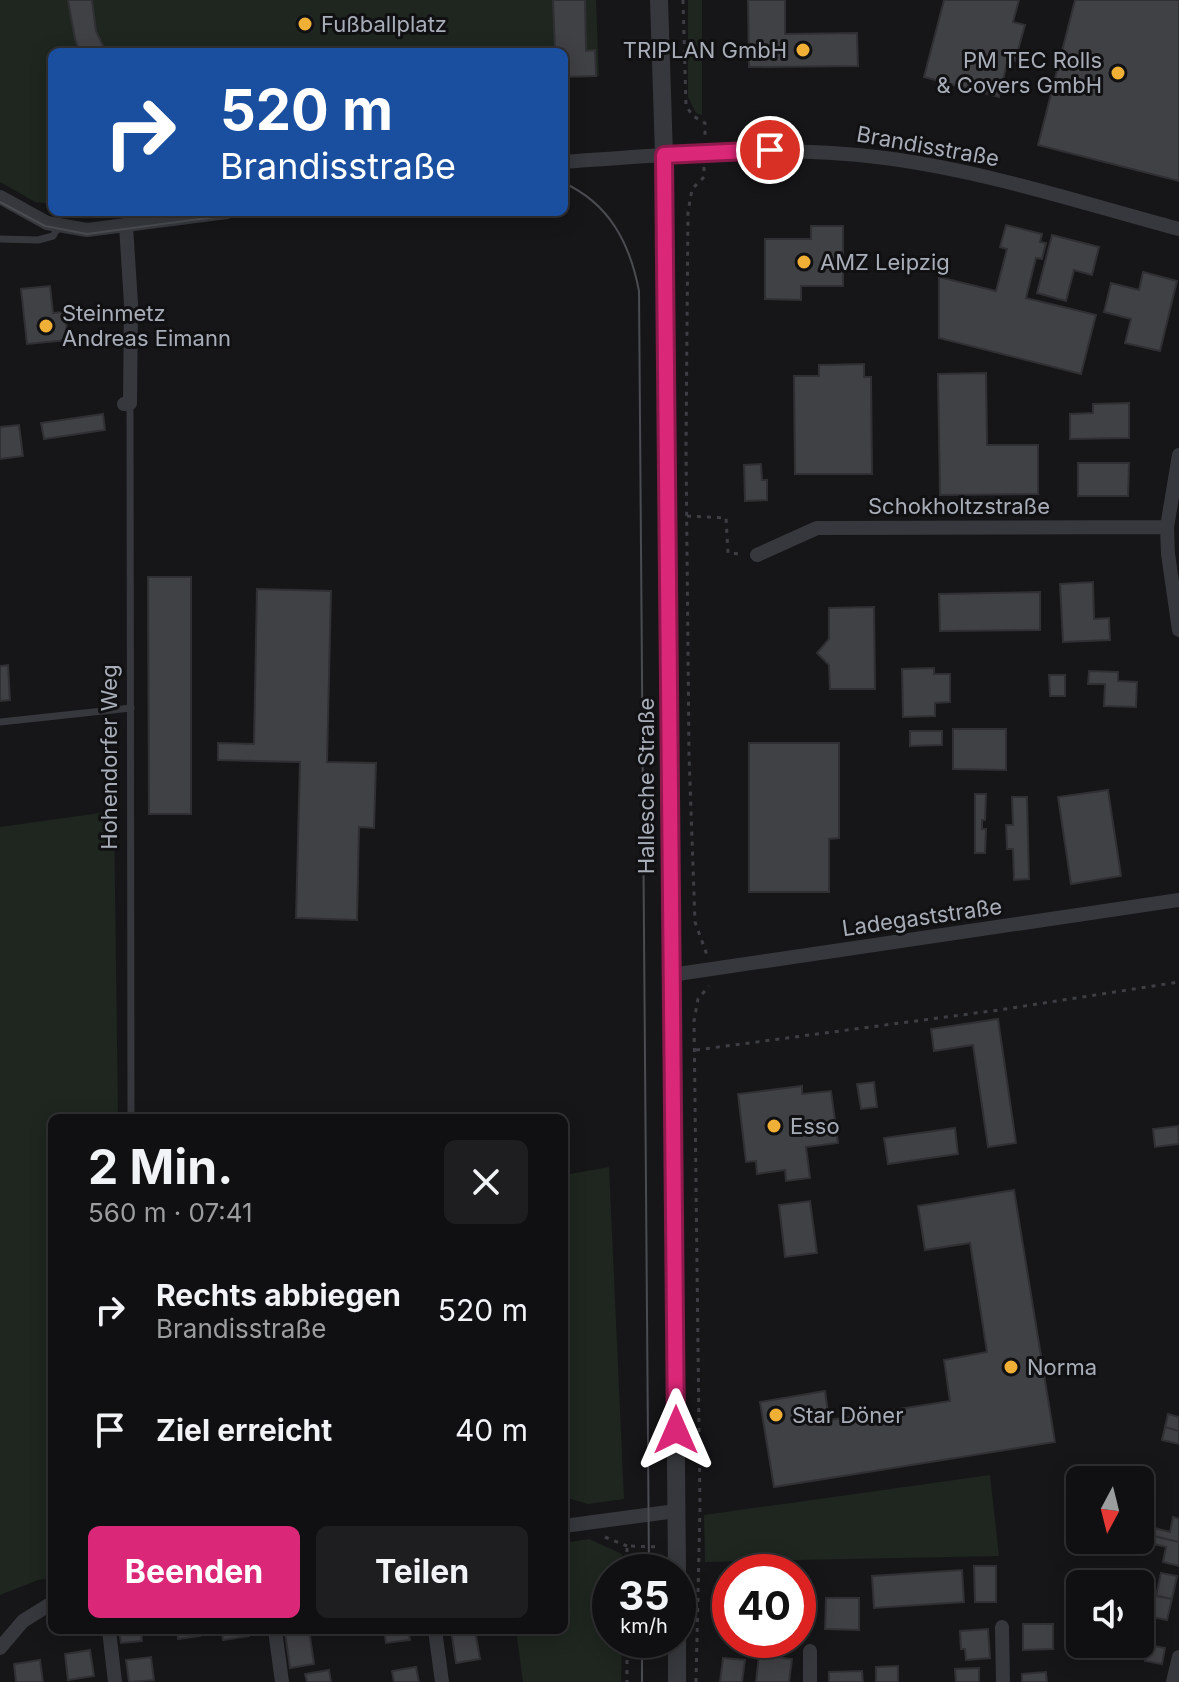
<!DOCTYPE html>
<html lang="de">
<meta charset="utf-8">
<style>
:root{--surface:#101012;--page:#1e1e20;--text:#f1f3f6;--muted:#9c9d9f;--line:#303032;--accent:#db2777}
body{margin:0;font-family:Inter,sans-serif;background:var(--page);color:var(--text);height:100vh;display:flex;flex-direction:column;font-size:30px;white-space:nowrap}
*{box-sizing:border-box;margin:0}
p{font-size:26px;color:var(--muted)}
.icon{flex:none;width:44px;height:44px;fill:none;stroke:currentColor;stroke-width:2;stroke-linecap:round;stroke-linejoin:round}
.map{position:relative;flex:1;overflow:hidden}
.side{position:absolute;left:48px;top:1114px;width:520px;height:520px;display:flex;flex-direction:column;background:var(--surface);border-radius:12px;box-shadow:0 4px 20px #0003,0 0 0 2px var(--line)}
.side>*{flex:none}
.hud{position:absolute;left:48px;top:48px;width:520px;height:168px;border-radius:12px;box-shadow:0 4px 20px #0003,0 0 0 2px var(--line);background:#1a4fa0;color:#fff;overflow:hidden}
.needle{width:52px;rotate:187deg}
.tools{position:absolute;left:1066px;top:1466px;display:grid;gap:16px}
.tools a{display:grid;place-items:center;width:88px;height:88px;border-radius:12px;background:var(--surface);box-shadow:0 4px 20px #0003,0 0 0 2px var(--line);font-size:40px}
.speed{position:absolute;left:592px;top:1554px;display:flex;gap:16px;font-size:40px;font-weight:700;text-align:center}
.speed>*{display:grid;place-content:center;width:104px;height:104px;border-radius:50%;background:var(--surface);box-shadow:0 4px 20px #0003,0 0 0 2px var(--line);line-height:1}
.speed small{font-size:20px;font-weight:400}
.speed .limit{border:12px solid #d22;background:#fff;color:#111}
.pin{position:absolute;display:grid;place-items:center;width:68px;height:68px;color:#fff;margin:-34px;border:4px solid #fff;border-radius:50%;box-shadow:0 2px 8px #0007}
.me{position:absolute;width:88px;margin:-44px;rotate:0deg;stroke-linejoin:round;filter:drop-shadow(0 0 6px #0008)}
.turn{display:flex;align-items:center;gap:28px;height:168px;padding:0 40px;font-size:36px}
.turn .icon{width:104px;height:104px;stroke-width:2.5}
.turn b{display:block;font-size:56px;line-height:68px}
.round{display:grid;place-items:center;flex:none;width:84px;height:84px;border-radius:12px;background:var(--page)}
.headline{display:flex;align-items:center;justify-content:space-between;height:136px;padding:0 40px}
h1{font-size:48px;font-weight:700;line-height:60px}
.cta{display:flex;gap:16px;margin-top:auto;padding:16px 40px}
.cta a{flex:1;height:92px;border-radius:12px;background:var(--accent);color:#fff;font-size:32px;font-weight:700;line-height:92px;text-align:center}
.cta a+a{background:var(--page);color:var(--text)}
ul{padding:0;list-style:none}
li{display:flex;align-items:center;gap:24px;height:120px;padding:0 40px}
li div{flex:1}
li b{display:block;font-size:30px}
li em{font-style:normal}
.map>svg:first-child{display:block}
.green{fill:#1e261f}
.building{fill:#404145;stroke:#303034;stroke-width:2}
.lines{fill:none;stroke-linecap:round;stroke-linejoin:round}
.path{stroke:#3d3f44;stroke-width:3;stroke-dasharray:4 6;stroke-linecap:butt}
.service{stroke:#37383d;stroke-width:7}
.minor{stroke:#37383d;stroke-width:14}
.tertiary{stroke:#37383d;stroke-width:18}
.tram{stroke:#4a4c52;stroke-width:2}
.route-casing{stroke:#8e194d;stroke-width:20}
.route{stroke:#db2777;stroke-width:14}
.poi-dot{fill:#f0b036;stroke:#111113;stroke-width:3}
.labels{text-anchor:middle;stroke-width:6;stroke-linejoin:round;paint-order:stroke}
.poi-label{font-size:22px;fill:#a8adb8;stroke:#111113;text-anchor:start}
.street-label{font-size:22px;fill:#a8adb8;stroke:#111113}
</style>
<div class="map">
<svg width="1179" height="1682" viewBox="0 0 1179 1682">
<rect width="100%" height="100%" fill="#161618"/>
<path class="green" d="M0 0H596L599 76 564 77V52H52V204L35 202 0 182Z
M688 0H702V115L696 113 688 97Z
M114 811 118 1118H52V1578L38 1580 0 1595V827Z
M609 1167 624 1499 588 1504 564 1497V1175Z
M990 1475 999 1556 705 1562 704 1515Z
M589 1539 622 1554V1572H610V1640H622L621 1682H523L516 1630H564V1543Z"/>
<path class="building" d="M68 0H92L96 31 106 52H80L75 39Z
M553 0H585L586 51 595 50 596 76 564 77V52H549L555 50Z
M748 0H785V34L857 33 858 66 749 67Z
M944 0H1019L1013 22 1025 25 1015 61 1008 59 999 97 924 77Z
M1075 0H1179V181L1038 145Z
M1006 225 1042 234 1040 242 1046 243 1042 259 1036 258 1026 298 1096 315 1081 374 939 338V277L996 291 1007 249 1000 247Z
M811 226H843V286H801V300L765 299V239H811Z
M1052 235 1099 247 1092 275 1074 270 1066 301 1037 293Z
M1143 272 1177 281 1160 351 1125 343 1131 319 1104 312 1111 283 1139 290Z
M50 286 53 313 65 312 68 340 27 344 21 289Z
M864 364V377H871L872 474H795L794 376H819V365Z
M986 373 987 445H1038V494L940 495 938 374Z
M1129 403V438L1070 439V414L1093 413V404Z
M103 414 105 430 44 439 41 423Z
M19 425 23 456 0 459V427Z
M1078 463H1129L1128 496H1078Z
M761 464 762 480H767V500L745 501 744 465Z
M148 577H191V814H149Z
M1093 582 1094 619 1109 618 1110 640 1063 642 1060 584Z
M257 589 331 591 327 762 376 763 374 828 359 827 357 920 296 918 300 762 218 760V743L254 744Z
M1040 592V630L940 631 939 594Z
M874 607 875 689H830L829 665 817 653 829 639V608Z
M8 665 10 700 0 701V666Z
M934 668V674H950V702L935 703V716L903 717 902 669Z
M1089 671 1118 672V681L1137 682 1136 707 1104 706 1105 684H1088Z
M1049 675H1065V696H1050Z
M953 729H1006V770L953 769Z
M910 731H942V745L910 746Z
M749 743H839V838L829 839V892H749Z
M1108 790 1121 876 1071 884 1058 797Z
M975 794H986L985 820H982V829H986L985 853H975Z
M1012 797H1027L1029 879 1014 880 1013 849H1007L1006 825H1013Z
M998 1019 1016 1143 988 1147 973 1045 934 1051 931 1029Z
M874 1082 877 1107 861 1109 857 1084Z
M802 1086V1094L831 1091 838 1143 806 1147 810 1178 786 1181 785 1170 757 1174 756 1161 746 1162 738 1094Z
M1178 1126 1179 1144 1155 1147 1153 1129Z
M955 1128 958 1154 888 1164 884 1138Z
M1014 1190 1055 1442 774 1487 760 1402 825 1391 829 1420 950 1401 944 1360 987 1352 970 1243 925 1250 918 1206Z
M810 1201 817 1253 785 1257 779 1205Z
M1168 1414 1179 1417V1431L1165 1427Z
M1165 1427 1179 1431V1444L1162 1440Z
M1173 1517 1179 1519V1542L1149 1535 1151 1527 1170 1532Z
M1149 1535 1179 1542V1566L1163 1562 1166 1547 1147 1542Z
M974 1566H996V1602H975Z
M962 1570 964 1602 874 1608 872 1576Z
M1161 1573 1177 1576 1172 1599 1156 1596Z
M724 1594 730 1595V1623L721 1622Z
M1149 1594 1172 1599 1167 1620 1144 1615Z
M826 1598H859V1630L825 1629Z
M1023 1624H1053V1649L1023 1650Z
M988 1629 990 1658 966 1660 965 1649H961L960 1631Z
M119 1630H141L142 1641 121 1643Z
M177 1630H199L200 1636 178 1639Z
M222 1630H248L249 1636 223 1640Z
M309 1630 314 1664 290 1668 285 1632Z
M384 1630H408L410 1640 386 1643Z
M451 1630H475L480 1659 456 1663Z
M1148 1645 1165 1648 1162 1664 1145 1661Z
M90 1650 94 1676 68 1680 65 1654Z
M759 1655 792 1659 789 1682H756Z
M151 1657 154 1680 129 1682 126 1660Z
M723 1658 745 1660 742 1682H720Z
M40 1660 43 1682H16L14 1664Z
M898 1666V1682H876V1667Z
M416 1667 419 1682H394L392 1671Z
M979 1668V1682H956L955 1669Z
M329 1670 331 1682H307L305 1674Z
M862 1671 863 1682H829V1672Z
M1046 1672 1047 1682H1022V1674Z"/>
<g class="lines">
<path class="path" d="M683 0 686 106 693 116 705 123V139
M704 167V177L692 189 688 212 686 448 689 755 695 922 707 955
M687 516 726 518 728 553 741 554
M696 1050 999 1010 1179 982
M605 1537 627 1546
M627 1572V1546L661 1547
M627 1640V1682
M696 1682 700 1508 694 1021 698 999 709 986"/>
<path class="service" d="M0 239 38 240 53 236 59 226
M130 404 131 1118
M0 722 131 708"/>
<path class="minor" d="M564 162C671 154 777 144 885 158 985 171 1082 203 1179 229
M0 197 47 223 87 230 227 212
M124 404 130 403 131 304 126 226
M1179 455 1167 527 1168 554 1179 630
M757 555 817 528 1167 527
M671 975 1179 900
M564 1526 676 1511
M1002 1627 1003 1682
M109 1630 115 1682
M275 1630 282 1682
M435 1630 442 1682
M0 1648 23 1621 52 1603
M810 1682V1651
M1173 1682 1179 1657"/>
<path class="tertiary" d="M659 0 664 155 677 1572
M677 1640V1682"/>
<path class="tram" d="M564 183C610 204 630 244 639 291L649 1572
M0 202 45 226 87 234 253 212
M642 1640V1682"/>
</g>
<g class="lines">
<g class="route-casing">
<path id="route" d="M676 1430 664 155 770 150"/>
</g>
<use href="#route" class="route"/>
</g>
<g class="poi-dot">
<circle cx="305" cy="24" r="8"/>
<circle cx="803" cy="50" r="8"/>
<circle cx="1118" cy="73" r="8"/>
<circle cx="804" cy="262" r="8"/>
<circle cx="46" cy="326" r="8"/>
<circle cx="774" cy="1126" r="8"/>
<circle cx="1011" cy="1367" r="8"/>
<circle cx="776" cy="1415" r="8"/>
</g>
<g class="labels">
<g class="poi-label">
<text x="321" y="32">Fußballplatz</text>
<text x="787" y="58" text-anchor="end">TRIPLAN GmbH</text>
<text x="1102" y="68" text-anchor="end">PM TEC Rolls<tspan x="1102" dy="25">&amp; Covers GmbH</tspan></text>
<text x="820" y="270">AMZ Leipzig</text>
<text x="62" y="321">Steinmetz<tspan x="62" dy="25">Andreas Eimann</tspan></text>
<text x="790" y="1134">Esso</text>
<text x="1027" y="1375">Norma</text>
<text x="792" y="1423">Star Döner</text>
</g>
<g class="street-label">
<text transform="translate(928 146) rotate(10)" y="8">Brandisstraße</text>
<text x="959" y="514">Schokholtzstraße</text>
<text transform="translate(109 757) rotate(-90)" y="8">Hohendorfer Weg</text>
<text transform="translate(646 786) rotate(-90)" y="8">Hallesche Straße</text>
<text transform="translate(922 917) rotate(-8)" y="8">Ladegaststraße</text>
</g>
</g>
</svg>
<div class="tools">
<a><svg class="needle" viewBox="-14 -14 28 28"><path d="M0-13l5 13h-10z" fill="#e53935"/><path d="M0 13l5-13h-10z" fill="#9c9d9f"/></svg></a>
<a><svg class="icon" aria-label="sound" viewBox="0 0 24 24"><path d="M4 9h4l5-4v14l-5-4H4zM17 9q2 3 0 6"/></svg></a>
</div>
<div class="speed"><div>35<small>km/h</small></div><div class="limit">40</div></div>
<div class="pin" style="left:770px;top:150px;background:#d93025"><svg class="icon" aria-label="arrive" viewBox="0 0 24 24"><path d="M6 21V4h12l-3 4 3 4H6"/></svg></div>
<svg class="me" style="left:676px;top:1430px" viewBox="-20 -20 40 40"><path d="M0-17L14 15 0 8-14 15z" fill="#db2777" stroke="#fff" stroke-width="4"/></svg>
<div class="hud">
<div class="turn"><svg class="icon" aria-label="right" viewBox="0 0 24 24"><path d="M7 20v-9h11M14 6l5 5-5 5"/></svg><div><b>520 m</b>Brandisstraße</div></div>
</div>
<section class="side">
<div class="headline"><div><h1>2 Min.</h1><p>560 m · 07:41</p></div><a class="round"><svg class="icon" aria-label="close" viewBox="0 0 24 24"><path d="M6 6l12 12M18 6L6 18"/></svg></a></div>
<ul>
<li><svg class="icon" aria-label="right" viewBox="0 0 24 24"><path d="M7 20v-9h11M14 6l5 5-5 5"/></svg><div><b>Rechts abbiegen</b><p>Brandisstraße</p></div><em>520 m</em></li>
<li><svg class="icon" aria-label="arrive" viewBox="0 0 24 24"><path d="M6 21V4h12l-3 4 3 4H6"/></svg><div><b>Ziel erreicht</b></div><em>40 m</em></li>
</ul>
<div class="cta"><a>Beenden</a><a>Teilen</a></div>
</section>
</div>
